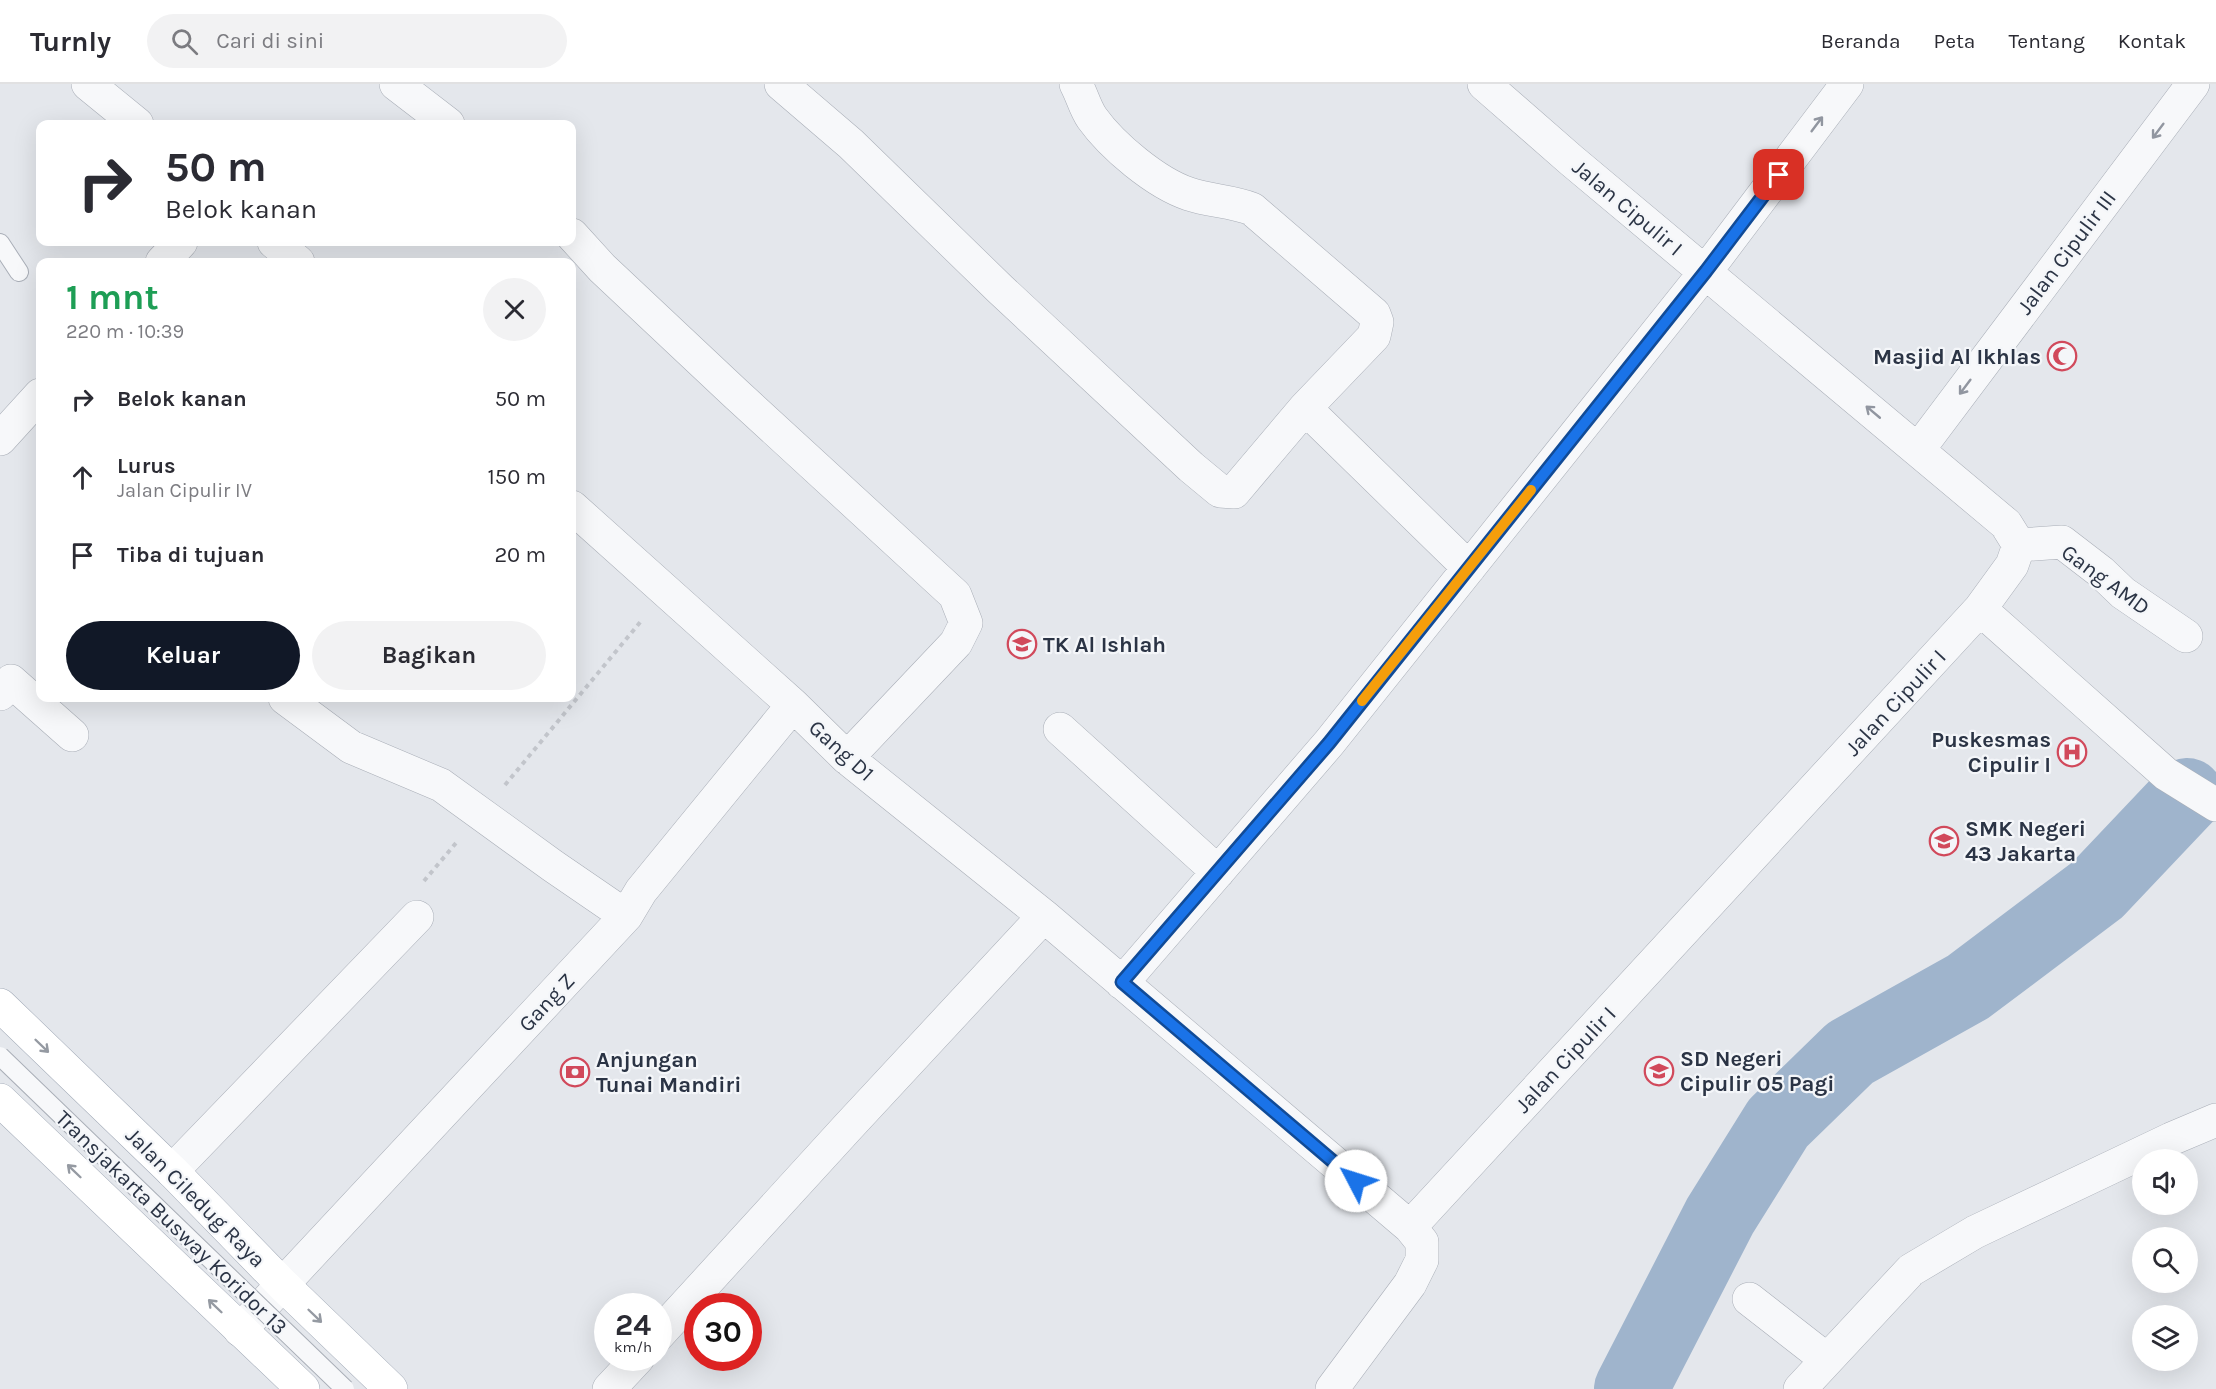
<!DOCTYPE html>
<html lang="id">
<meta charset="utf-8">
<style>
:root{--surface:#fff;--page:#f2f2f3;--text:#2b2b33;--muted:#7c7c81;--line:#e1e1e2;--accent:#111827}
body{margin:0;font-family:Karla,sans-serif;background:var(--page);color:var(--text);height:100vh;display:flex;flex-direction:column;font-size:22px;white-space:nowrap}
*{box-sizing:border-box;margin:0}
p{font-size:20px;color:var(--muted)}
.icon{flex:none;width:33px;height:33px;fill:none;stroke:currentColor;stroke-width:2;stroke-linecap:round;stroke-linejoin:round}
.map{position:relative;flex:1;overflow:hidden}
.side{position:absolute;left:36px;top:174px;width:540px;height:444px;display:flex;flex-direction:column;background:var(--surface);border-radius:12px;box-shadow:0 6px 24px #0002}
.side>*{flex:none}
.banner{position:absolute;left:36px;top:36px;width:540px;height:126px;border-radius:12px;box-shadow:0 6px 24px #0002;background:#fff;color:var(--text);overflow:hidden}
.tools{position:absolute;left:2132px;top:1065px;display:grid;gap:12px}
.tools a{display:grid;place-items:center;width:66px;height:66px;border-radius:50%;background:var(--surface);box-shadow:0 6px 24px #0002;font-size:30px}
.speed{position:absolute;left:594px;top:1209px;display:flex;gap:12px;font-size:30px;font-weight:700;text-align:center}
.speed>*{display:grid;place-content:center;width:78px;height:78px;border-radius:50%;background:var(--surface);box-shadow:0 6px 24px #0002;line-height:1}
.speed small{font-size:15px;font-weight:400}
.speed .limit{border:9px solid #d22;background:#fff;color:#111}
.pin{position:absolute;display:grid;place-items:center;width:51px;height:51px;color:#fff;margin:-26px;border-radius:12px;box-shadow:0 3px 9px #0006}
.me{position:absolute;width:66px;margin:-33px;rotate:310deg;stroke-linejoin:round;filter:drop-shadow(0 0 4px #0008)}
.turn{display:flex;align-items:center;gap:21px;height:126px;padding:0 30px;font-size:27px}
.turn .icon{width:78px;height:78px;stroke-width:2.5}
.turn b{display:block;font-size:42px;line-height:51px}
.round{display:grid;place-items:center;flex:none;width:63px;height:63px;border-radius:32px;background:var(--page)}
.headline{display:flex;align-items:center;justify-content:space-between;height:102px;padding:0 30px}
h1{font-size:36px;font-weight:700;line-height:45px;color:#1e9e55}
.action{display:flex;gap:12px;margin-top:auto;padding:12px 30px}
.action a{flex:1;height:69px;border-radius:36px;background:var(--accent);color:#fff;font-size:24px;font-weight:700;line-height:69px;text-align:center}
.action a+a{background:var(--page);color:var(--text)}
ul{padding:0;list-style:none}
li{display:flex;align-items:center;gap:18px;height:78px;padding:0 30px}
li div{flex:1}
li b{display:block;font-size:22px}
li em{font-style:normal}
header{display:flex;align-items:center;gap:36px;box-sizing:border-box;height:84px;padding:0 30px;background:var(--surface);border-bottom:2px solid var(--line)}
header strong{font-size:28px}
nav{display:flex;gap:33px;margin-inline-start:auto;font-size:21px}
.search{width:420px;height:54px;background:var(--page);display:flex;align-items:center;gap:15px;box-sizing:border-box;padding:0 21px;border-radius:33px;color:var(--muted);font-size:22px}
.map>svg:first-child{display:block}
.lines{fill:none;stroke-linecap:round;stroke-linejoin:round}
.river{stroke:#9fb4cc;stroke-width:74}
.lane-casing{stroke:#a9aeb7;stroke-width:20}
.street-casing{stroke:#a9aeb7;stroke-width:34}
.primary-casing{stroke:#a3abb8;stroke-width:34}
.path{stroke:#c2c5cb;stroke-width:4;stroke-dasharray:4.5 4.5;stroke-linecap:butt}
.lane{stroke:#f7f8fa;stroke-width:18}
.street{stroke:#f7f8fa;stroke-width:33}
.primary{stroke:#fff;stroke-width:33}
.lane-bridge-casing{stroke:#a9aeb7;stroke-width:20;stroke-linecap:butt}
.lane-bridge{stroke:#f7f8fa;stroke-width:18}
.oneway{stroke:#9196a0}
.oneway2{stroke:#959aa2}
.route-casing{stroke:#114b97;stroke-width:15}
.route{stroke:#1a73e8;stroke-width:10}
.slow{stroke:#f59e0b;stroke-width:10}
.labels{text-anchor:middle;stroke-width:4.5;stroke-linejoin:round;paint-order:stroke}
.street-label{font-size:22px;fill:#2b3445;stroke:#f4f6f9}
.poi-label{font-size:22px;font-weight:bold;fill:#2b3445;stroke:#f4f6f9;text-anchor:start}
</style>
<header>
<strong>Turnly</strong>
<div class="search"><svg class="icon" aria-label="search" viewBox="0 0 24 24"><circle cx="10" cy="10" r="6"/><path d="M15 15l6 6"/></svg>Cari di sini</div>
<nav><a>Beranda</a><a>Peta</a><a>Tentang</a><a>Kontak</a></nav>
</header>
<div class="map">
<svg width="2216" height="1305" viewBox="0 0 2216 1305">
<rect width="100%" height="100%" fill="#e4e7ec"/>
<g class="lines">
<path class="river" d="M1631 1305 1720 1132 1778 1039 1850 969 1968 903 2097 806 2187 711"/>
<g class="lane-casing">
<path id="lane" d="M0 159 19 188"/>
</g>
<g class="street-casing">
<path id="street" d="M88 0 137 40
M396 0 448 40
M781 0 851 60 1000 205 1191 383 1220 407 1234 408 1305 324 1469 484
M1076 0C1082 11 1085 24 1092 34 1112 62 1156 99 1189 110 1210 117 1232 117 1252 125L1374 230 1377 238 1374 252 1305 324
M572 151 602 184 735 309 955 511 966 539 956 559 847 674
M274 158 298 178
M162 178 181 158
M0 355 40 311
M1918 366 2193 0
M572 423 793 621 847 674 1044 832 1410 1143
M2019 461 2062 458 2101 488 2123 509 2186 552
M1980 525 2166 690 2216 721
M0 610 11 597 72 651
M285 614 351 663 441 701 553 782 626 832
M1060 645 1218 788
M1122 899 1329 659 1706 187 1847 0
M172 1087 417 833
M1749 1215 1826 1275
M240 1246 626 832 641 807 793 621
M658 1251 847 1044 1044 832
M609 1305 638 1274
M1332 1305 1410 1200 1422 1176V1158L1410 1143 1980 525 2012 481 2019 461 2006 440 1571 76 1484 0
M1800 1305 1911 1186 1975 1148 2171 1055 2216 1036"/>
</g>
<g class="primary-casing">
<path id="primary" d="M0 921 172 1087 283 1201 391 1305
M0 1016 303 1305"/>
</g>
<path class="path" d="M505 701 642 536
M424 797 456 759"/>
<use href="#lane" class="lane"/>
<use href="#street" class="street"/>
<use href="#primary" class="primary"/>
<g class="lane-bridge-casing">
<path id="lane-bridge" d="M0 972 345 1305"/>
</g>
<use href="#lane-bridge" class="lane-bridge"/>
</g>
<defs><path id="oneway-shaft" d="M-6 0H5M1.5-3L5.5 0L1.5 3" fill="none" stroke-width="1.6" stroke-linecap="round" stroke-linejoin="round" transform="scale(1.5)"/></defs>
<g class="oneway">
<use href="#oneway-shaft" transform="translate(1817 40) rotate(-53)"/>
<use href="#oneway-shaft" transform="translate(2158 47) rotate(127)"/>
<use href="#oneway-shaft" transform="translate(1965 303) rotate(127)"/>
<use href="#oneway-shaft" transform="translate(1873 328) rotate(-140)"/>
</g>
<g class="oneway2">
<use href="#oneway-shaft" transform="translate(42 962) rotate(44)"/>
<use href="#oneway-shaft" transform="translate(74 1087) rotate(-136)"/>
<use href="#oneway-shaft" transform="translate(215 1222) rotate(-136)"/>
<use href="#oneway-shaft" transform="translate(315 1232) rotate(44)"/>
</g>
<g class="lines">
<g class="route-casing">
<path id="route" d="M1356 1097 1122 898 1329 659 1706 187 1779 91"/>
</g>
<use href="#route" class="route"/>
<path class="slow" d="M1362 617 1531 406"/>
</g>
<defs>
<g id="mosque-ring" transform="scale(1.5)"><circle r="9.5" fill="#f4f6f9" stroke="#d1495b" stroke-width="1.5"/><path d="M3.5-4.9A6 6 0 1 0 3.5 4.9A5 5 0 1 1 3.5-4.9Z" fill="#d1495b"/></g>
<g id="school-ring" transform="scale(1.5)"><circle r="9.5" fill="#f4f6f9" stroke="#d1495b" stroke-width="1.5"/><path d="M0-5L7-2L0 1L-7-2ZM-4 1L0 2.5L4 1V4Q0 6-4 4Z" fill="#d1495b"/></g>
<g id="hospital-ring" transform="scale(1.5)"><circle r="9.5" fill="#f4f6f9" stroke="#d1495b" stroke-width="1.5"/><path d="M-5-5h3v3.5h4V-5h3V5h-3V1.5h-4V5h-3Z" fill="#d1495b"/></g>
<g id="bank-ring" transform="scale(1.5)"><circle r="9.5" fill="#f4f6f9" stroke="#d1495b" stroke-width="1.5"/><path d="M-6-4H6V4H-6ZM0-2.3a2.3 2.3 0 1 0 0 4.6a2.3 2.3 0 1 0 0-4.6Z" fill="#d1495b"/></g>
</defs>
<g fill-rule="evenodd">
<use href="#mosque-ring" x="2062" y="272"/>
<use href="#school-ring" x="1022" y="560"/>
<use href="#hospital-ring" x="2072" y="668"/>
<use href="#school-ring" x="1944" y="757"/>
<use href="#school-ring" x="1659" y="987"/>
<use href="#bank-ring" x="575" y="988"/>
</g>
<g class="labels">
<g class="street-label">
<text transform="translate(1628 123) rotate(40)" y="8">Jalan Cipulir I</text>
<text transform="translate(2066 168) rotate(-53)" y="8">Jalan Cipulir III</text>
<text transform="translate(2106 495) rotate(36)" y="8">Gang AMD</text>
<text transform="translate(1895 618) rotate(-47)" y="8">Jalan Cipulir I</text>
<text transform="translate(842 666) rotate(42)" y="8">Gang D1</text>
<text transform="translate(546 918) rotate(-47)" y="8">Gang Z</text>
<text transform="translate(1565 975) rotate(-47)" y="8">Jalan Cipulir I</text>
<text transform="translate(196 1113) rotate(45)" y="8">Jalan Ciledug Raya</text>
<text transform="translate(172 1138) rotate(44)" y="8">Transjakarta Busway Koridor 13</text>
</g>
<g class="poi-label">
<text x="2041" y="280" text-anchor="end">Masjid Al Ikhlas</text>
<text x="1043" y="568">TK Al Ishlah</text>
<text x="2051" y="663" text-anchor="end">Puskesmas<tspan x="2051" dy="25">Cipulir I</tspan></text>
<text x="1965" y="752">SMK Negeri<tspan x="1965" dy="25">43 Jakarta</tspan></text>
<text x="1680" y="982">SD Negeri<tspan x="1680" dy="25">Cipulir 05 Pagi</tspan></text>
<text x="596" y="983">Anjungan<tspan x="596" dy="25">Tunai Mandiri</tspan></text>
</g>
</g>
</svg>
<div class="tools">
<a><svg class="icon" aria-label="sound" viewBox="0 0 24 24"><path d="M4 9h4l5-4v14l-5-4H4zM17 9q2 3 0 6"/></svg></a>
<a><svg class="icon" aria-label="search" viewBox="0 0 24 24"><circle cx="10" cy="10" r="6"/><path d="M15 15l6 6"/></svg></a>
<a><svg class="icon" aria-label="layers" viewBox="0 0 24 24"><path d="M12 4l9 5-9 5-9-5zM3 14l9 5 9-5"/></svg></a>
</div>
<div class="speed"><div>24<small>km/h</small></div><div class="limit">30</div></div>
<div class="pin" style="left:1779px;top:91px;background:#d93025"><svg class="icon" aria-label="arrive" viewBox="0 0 24 24"><path d="M6 21V4h12l-3 4 3 4H6"/></svg></div>
<svg class="me" style="left:1356px;top:1097px" viewBox="-20 -20 40 40"><circle r="19" fill="#fff"/><path d="M0-13L10 11 0 6-10 11z" fill="#1a73e8"/></svg>
<div class="banner">
<div class="turn"><svg class="icon" aria-label="right" viewBox="0 0 24 24"><path d="M7 20v-9h11M14 6l5 5-5 5"/></svg><div><b>50 m</b>Belok kanan</div></div>
</div>
<section class="side">
<div class="headline"><div><h1>1 mnt</h1><p>220 m · 10:39</p></div><a class="round"><svg class="icon" aria-label="close" viewBox="0 0 24 24"><path d="M6 6l12 12M18 6L6 18"/></svg></a></div>
<ul>
<li><svg class="icon" aria-label="right" viewBox="0 0 24 24"><path d="M7 20v-9h11M14 6l5 5-5 5"/></svg><div><b>Belok kanan</b></div><em>50 m</em></li>
<li><svg class="icon" aria-label="ahead" viewBox="0 0 24 24"><path d="M12 20V5M6 11l6-6 6 6"/></svg><div><b>Lurus</b><p>Jalan Cipulir IV</p></div><em>150 m</em></li>
<li><svg class="icon" aria-label="arrive" viewBox="0 0 24 24"><path d="M6 21V4h12l-3 4 3 4H6"/></svg><div><b>Tiba di tujuan</b></div><em>20 m</em></li>
</ul>
<div class="action"><a>Keluar</a><a>Bagikan</a></div>
</section>
</div>
